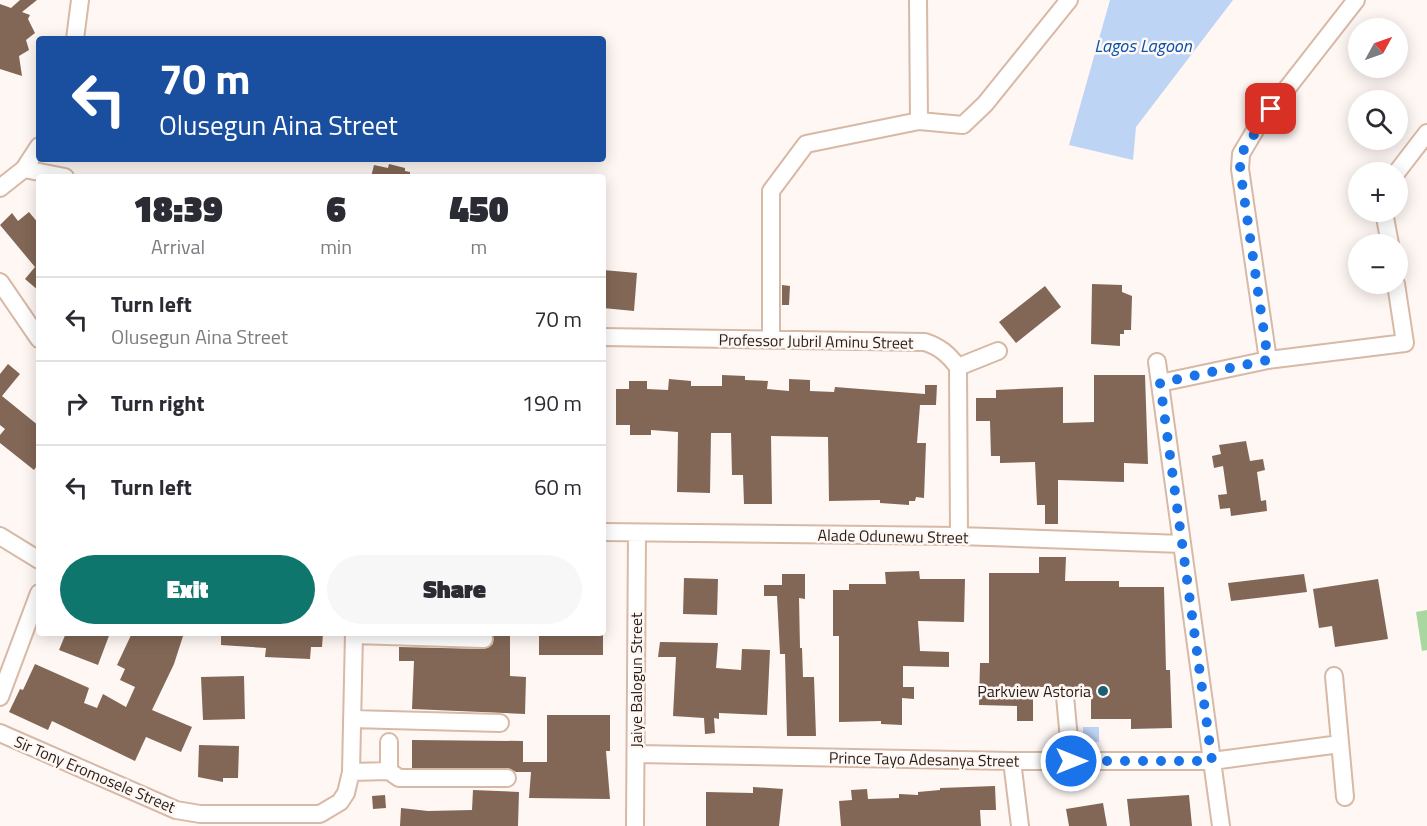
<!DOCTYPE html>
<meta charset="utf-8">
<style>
:root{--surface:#fff;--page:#f7f7f7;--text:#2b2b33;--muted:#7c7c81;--line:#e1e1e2;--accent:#0f766e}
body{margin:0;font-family:"Titillium Web",sans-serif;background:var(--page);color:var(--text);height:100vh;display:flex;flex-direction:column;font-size:22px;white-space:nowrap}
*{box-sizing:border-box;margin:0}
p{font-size:20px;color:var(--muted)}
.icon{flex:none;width:33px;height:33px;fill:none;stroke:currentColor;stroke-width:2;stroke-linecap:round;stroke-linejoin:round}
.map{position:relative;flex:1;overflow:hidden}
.side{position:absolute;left:36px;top:174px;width:570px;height:462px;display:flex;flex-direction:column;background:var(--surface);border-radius:6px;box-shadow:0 3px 15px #0003}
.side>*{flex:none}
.guide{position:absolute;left:36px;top:36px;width:570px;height:126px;border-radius:6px;box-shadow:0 3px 15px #0003;background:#1a4fa0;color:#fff;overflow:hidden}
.needle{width:39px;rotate:50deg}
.fabs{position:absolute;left:1348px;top:18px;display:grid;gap:12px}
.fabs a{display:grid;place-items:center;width:60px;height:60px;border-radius:50%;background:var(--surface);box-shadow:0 3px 15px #0003;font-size:30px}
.pin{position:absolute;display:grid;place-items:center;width:51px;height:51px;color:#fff;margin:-26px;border-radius:12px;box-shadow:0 3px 9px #0006}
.me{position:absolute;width:66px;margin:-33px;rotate:90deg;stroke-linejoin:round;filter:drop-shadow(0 0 4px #0008)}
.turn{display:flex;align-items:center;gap:21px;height:126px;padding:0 24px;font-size:27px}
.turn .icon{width:78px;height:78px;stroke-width:2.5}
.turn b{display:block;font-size:42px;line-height:51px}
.eta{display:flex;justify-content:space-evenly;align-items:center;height:102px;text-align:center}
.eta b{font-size:36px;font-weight:800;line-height:42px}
.action{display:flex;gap:12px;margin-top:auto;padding:12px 24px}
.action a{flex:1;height:69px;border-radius:36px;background:var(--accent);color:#fff;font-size:24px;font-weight:800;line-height:69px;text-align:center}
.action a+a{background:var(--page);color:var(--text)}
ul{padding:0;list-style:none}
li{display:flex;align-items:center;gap:18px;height:84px;padding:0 24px;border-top:2px solid var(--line)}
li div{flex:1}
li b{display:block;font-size:22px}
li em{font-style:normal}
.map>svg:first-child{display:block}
.green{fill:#a8d79f}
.water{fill:#bdd4f5}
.building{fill:#826756}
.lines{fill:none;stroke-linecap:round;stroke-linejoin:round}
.minor-casing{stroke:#d7b9a6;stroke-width:20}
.minor{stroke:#fff;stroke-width:16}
.route{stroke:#1a73e8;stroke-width:10;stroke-dasharray:0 18}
.poi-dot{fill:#1c5f73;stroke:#fef7f4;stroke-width:2}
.labels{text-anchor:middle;stroke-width:5;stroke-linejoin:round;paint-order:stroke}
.street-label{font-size:16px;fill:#291e17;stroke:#fef7f4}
.poi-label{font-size:16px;fill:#291e17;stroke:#fef7f4;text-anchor:end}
.water-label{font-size:18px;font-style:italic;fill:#0652ad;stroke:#fef7f4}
</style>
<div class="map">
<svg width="1427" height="826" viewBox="0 0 1427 826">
<rect width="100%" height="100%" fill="#fef7f4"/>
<path class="green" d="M1427 610V650L1422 651 1416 612Z"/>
<path class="water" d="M1110 0H1233L1136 127 1133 160 1069 145Z
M1083 727H1099V742L1083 741Z"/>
<path class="building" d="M20 0H37L22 12 30 15 28 19 35 33 26 40 29 50 19 56 22 76 0 69V4L11 8Z
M389 164 405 168V171L410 172V177H371L374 165 388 168Z
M29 212 39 224V291L25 279 35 267 0 225 12 213 18 221Z
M603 270 637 273 634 311 603 308Z
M1092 284 1122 285V292L1132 296 1131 330H1124V334H1120V346L1091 344Z
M782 285 790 286 789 305H782Z
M1045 286 1061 307 1016 343 999 322Z
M8 364 20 374 2 396 39 426V463L34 470 0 443V435L5 429 0 425V374Z
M722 375 745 376V380L768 381 767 389 789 391V379L810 380V391L834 392 835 387 925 394V385H937L936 405H920L917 443H926L924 498 916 497 915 501H909V505L880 503V500L829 501 828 437 771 436 772 504H744L743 475H732L731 433H711L710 493 677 492 678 432 651 430V435H630V425H616V389H629V381H647V389L668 390 669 379 691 381V386H722Z
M1094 375H1145L1148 464 1124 463V482L1058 480V524H1045V505H1037L1035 462 1000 463V456H991L990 421H976V398H996V390L1063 387V423L1094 422Z
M1246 441 1250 461 1263 459 1265 470 1257 472 1261 501 1266 500 1267 511 1231 516 1230 508 1220 509 1218 495 1227 494 1223 466 1214 468 1212 456 1221 454 1219 445Z
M1039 557H1066L1065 581H1119V587H1164L1166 670H1170L1172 728 1131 729V719H1091V696L1081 687H1033V721H1017V706L979 705 980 663H989V573H1039Z
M919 571 920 579H965L964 622 918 621 920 651 949 652V667L903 666V687H914V699L902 698V725L881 724V721L839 722V636H833V590H849V584H886L885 572Z
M782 574H805V599L799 598 800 648H802L803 677H814L816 736H787L785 654H780L777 596H764V585H782Z
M1304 574 1307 592 1231 601 1228 583Z
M684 578 718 579 717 615 683 614Z
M1378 579 1388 639 1335 647 1332 626 1319 628 1313 589Z
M66 633H110L98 665 59 650Z
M132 633H184L174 664 152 710 192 727 181 752 146 737 135 761 52 721 48 730 9 712 20 689 23 690 35 664 89 688 84 703 97 708 103 694 126 707 135 687 120 680 125 669 117 665Z
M221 633H323L322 647H311L310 659 265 657 266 648 221 645Z
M492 633H510V676L526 677 525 714 412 709 414 661H399V647L484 649 493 644Z
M539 633H603V655H539Z
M660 642 718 643 716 668 741 670 742 649 770 650 767 715 719 713V719L714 718 715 733 705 734 704 718 673 716 676 657H658Z
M244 676 245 719 203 720 201 677Z
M547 715H610V751H606L610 799 529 798 531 772H516L508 768H412V740L523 741V762H547Z
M199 745 239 746 238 778H223V782L198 777Z
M995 786 996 810H980L981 826H841L839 801 852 800 851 790 867 789 868 799 899 798V794L918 795V792L940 790V788Z
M753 787 783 789 779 826H706V792L753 793Z
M473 790 519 792 518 826H400L401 808 428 811 472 810Z
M385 795 386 808 373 809 372 796Z
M1189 795 1192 826H1130L1127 799Z
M1103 803 1107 826H1069L1066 809Z"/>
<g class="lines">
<g class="minor-casing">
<path id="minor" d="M918 0 919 121
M75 39 80 0
M24 169 65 177
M1397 172 1427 133
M0 188 24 169 39 146
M1384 212 1390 244
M0 282 39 339
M603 337 925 342C940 347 948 354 958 367L959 536
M771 340V191L806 144 919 121 963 125 985 104 1069 0
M1268 360 1240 169 1241 154 1257 127 1356 0
M1157 362 1221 826
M958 367 998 351
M1160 383 1268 360 1405 343 1396 284
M603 532 959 536 1182 544
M0 536 39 560
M354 635 484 639
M1334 676 1345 797
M1065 696 1071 761
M0 697 39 593
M352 719 500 723
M0 733 176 810 200 814H320L340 802 346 793 351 772 354 633
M637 754 1012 761H1212L1340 744
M1012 761 1020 826
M389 771V742
M351 772 389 771 399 778H507
M635 826 637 533"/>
</g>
<use href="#minor" class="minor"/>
</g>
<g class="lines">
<path class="route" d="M1071 761H1212L1160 383 1268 360 1240 169 1241 154 1271 109"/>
</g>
<circle class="poi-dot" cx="1103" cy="691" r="6"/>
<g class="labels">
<g class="street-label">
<text transform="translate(816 341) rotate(1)" y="6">Professor Jubril Aminu Street</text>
<text transform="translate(893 536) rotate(1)" y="6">Alade Odunewu Street</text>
<text transform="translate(636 680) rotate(-90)" y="6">Jaiye Balogun Street</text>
<text transform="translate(924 759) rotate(1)" y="6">Prince Tayo Adesanya Street</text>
<text transform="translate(95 774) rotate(23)" y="6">Sir Tony Eromosele Street</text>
</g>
<g class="poi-label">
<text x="1091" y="697">Parkview Astoria</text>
</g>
<g class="water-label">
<text x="1143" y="52">Lagos Lagoon</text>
</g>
</g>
</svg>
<div class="fabs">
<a><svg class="needle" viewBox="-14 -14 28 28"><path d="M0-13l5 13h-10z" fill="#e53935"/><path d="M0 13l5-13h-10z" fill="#7c7c81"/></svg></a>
<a><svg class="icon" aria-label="search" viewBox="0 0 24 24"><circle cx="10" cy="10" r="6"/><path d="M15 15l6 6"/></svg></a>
<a>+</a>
<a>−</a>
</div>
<div class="pin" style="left:1271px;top:109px;background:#d93025"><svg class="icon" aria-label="arrive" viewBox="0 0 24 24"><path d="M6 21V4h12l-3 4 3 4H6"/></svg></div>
<svg class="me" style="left:1071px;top:761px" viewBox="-20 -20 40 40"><circle r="17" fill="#1a73e8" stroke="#fff" stroke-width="3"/><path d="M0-11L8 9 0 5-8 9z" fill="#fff"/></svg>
<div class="guide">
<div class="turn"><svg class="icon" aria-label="left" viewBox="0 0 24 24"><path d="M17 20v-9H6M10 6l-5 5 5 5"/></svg><div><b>70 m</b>Olusegun Aina Street</div></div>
</div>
<section class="side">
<div class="eta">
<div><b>18:39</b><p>Arrival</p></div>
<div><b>6</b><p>min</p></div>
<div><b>450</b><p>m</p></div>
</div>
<ul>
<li><svg class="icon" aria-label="left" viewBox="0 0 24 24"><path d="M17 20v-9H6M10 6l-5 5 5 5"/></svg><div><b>Turn left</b><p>Olusegun Aina Street</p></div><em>70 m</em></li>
<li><svg class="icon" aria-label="right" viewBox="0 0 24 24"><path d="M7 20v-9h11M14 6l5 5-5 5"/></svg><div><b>Turn right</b></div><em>190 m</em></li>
<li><svg class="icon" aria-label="left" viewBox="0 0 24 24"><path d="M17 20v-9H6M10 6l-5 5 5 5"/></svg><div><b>Turn left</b></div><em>60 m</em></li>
</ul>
<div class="action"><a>Exit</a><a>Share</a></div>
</section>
</div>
